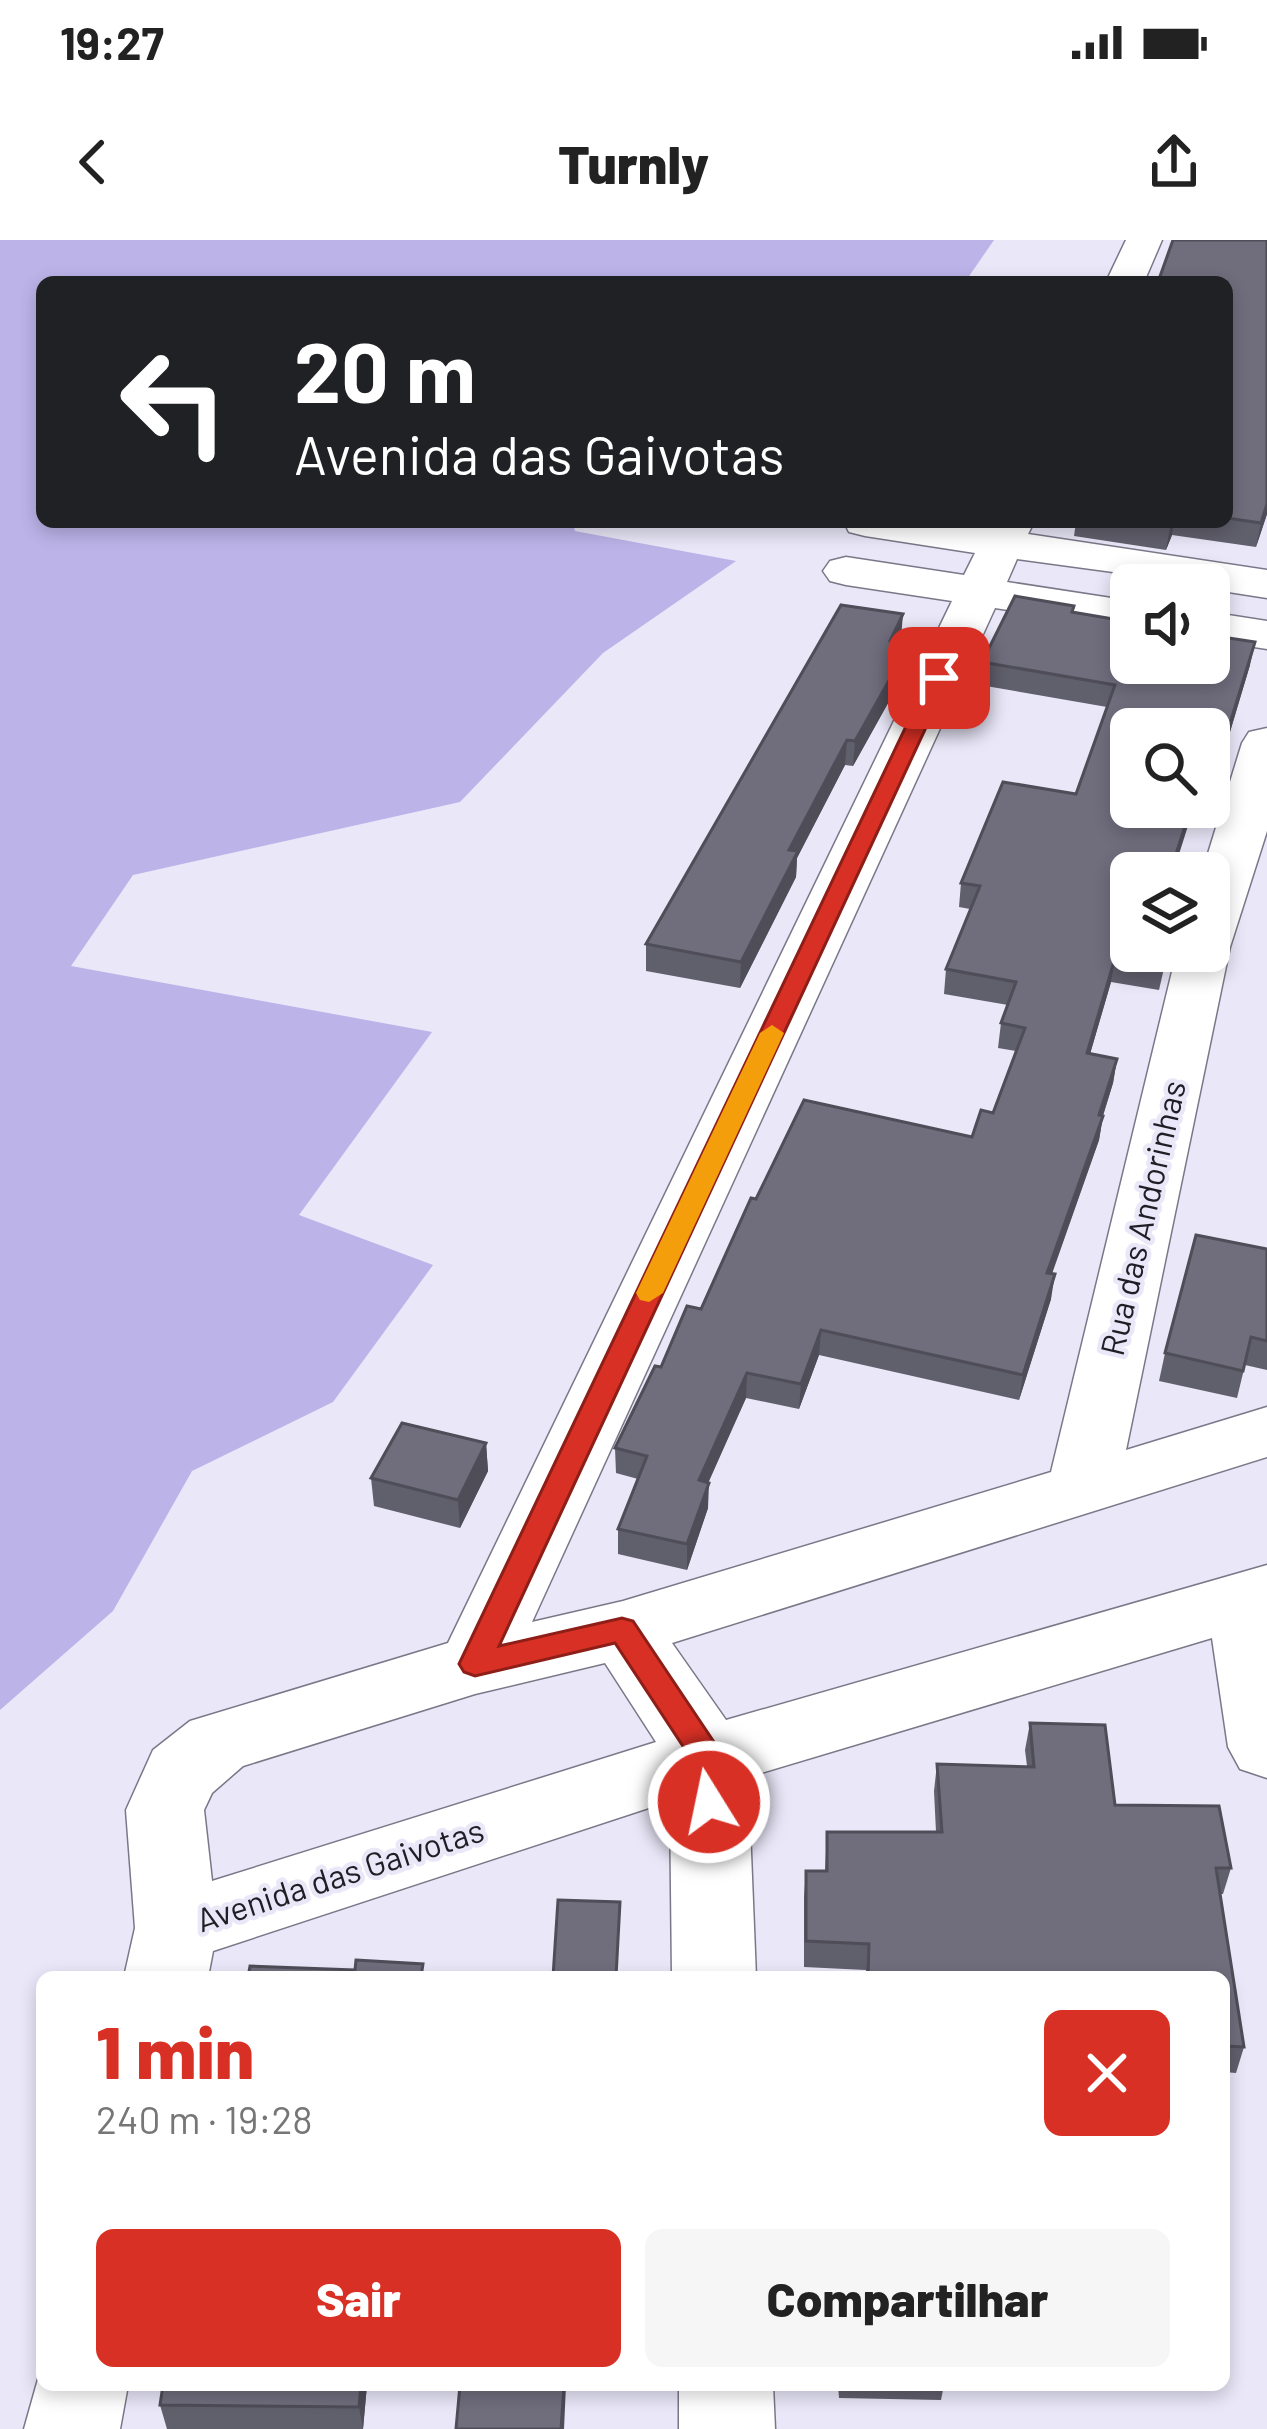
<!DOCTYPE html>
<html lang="pt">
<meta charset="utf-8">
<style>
:root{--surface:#fff;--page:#f6f6f6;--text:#222;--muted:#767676;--accent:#d93025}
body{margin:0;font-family:Barlow,sans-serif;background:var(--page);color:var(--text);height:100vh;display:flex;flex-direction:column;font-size:45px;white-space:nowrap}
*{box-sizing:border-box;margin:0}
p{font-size:39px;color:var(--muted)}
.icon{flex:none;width:66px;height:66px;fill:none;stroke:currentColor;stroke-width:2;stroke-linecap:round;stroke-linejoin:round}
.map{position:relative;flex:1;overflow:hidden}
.side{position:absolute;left:36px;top:1731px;width:1194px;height:420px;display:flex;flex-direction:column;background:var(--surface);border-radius:18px;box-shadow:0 6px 18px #0003}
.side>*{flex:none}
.banner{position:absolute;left:36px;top:36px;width:1197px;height:252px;border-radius:18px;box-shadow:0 6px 18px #0003;background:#202124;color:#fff;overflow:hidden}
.buttons{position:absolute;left:1110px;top:324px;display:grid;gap:24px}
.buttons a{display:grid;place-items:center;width:120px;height:120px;border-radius:18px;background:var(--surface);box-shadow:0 6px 18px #0003;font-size:60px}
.pin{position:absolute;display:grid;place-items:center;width:102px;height:102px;color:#fff;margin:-51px;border-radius:24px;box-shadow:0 6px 18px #0006}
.me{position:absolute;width:132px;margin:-66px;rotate:350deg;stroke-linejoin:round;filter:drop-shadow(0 0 9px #0008)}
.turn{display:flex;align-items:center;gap:42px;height:252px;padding:0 60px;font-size:54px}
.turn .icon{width:156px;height:156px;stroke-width:2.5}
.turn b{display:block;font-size:84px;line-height:102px}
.round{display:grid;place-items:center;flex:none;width:126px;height:126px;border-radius:18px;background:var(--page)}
.headline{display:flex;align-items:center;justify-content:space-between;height:204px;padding:0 60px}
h1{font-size:72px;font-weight:800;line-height:90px;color:var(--accent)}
.button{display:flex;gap:24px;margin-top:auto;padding:24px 60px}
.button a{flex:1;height:138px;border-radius:18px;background:var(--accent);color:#fff;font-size:48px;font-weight:800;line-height:138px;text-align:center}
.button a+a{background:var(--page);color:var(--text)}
.status{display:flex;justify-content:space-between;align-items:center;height:84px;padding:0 60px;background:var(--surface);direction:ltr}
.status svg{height:33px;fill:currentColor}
header{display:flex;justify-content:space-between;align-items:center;height:156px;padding:0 60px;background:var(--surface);font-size:54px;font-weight:800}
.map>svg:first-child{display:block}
.green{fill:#bcb3e9}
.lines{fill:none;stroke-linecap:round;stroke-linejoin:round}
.street-casing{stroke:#7a7888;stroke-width:3}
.street{fill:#fff;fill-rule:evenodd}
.wall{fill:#605f6c}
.shaded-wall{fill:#4e4d58}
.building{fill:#706e7d;stroke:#4e4d58;stroke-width:3}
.route{fill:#d93025;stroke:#8d1f18;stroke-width:3}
.slow{fill:#f59e0b}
.labels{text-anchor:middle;stroke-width:9;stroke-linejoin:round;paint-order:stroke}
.street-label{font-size:33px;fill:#1f1e25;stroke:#e9e7f8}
</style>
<div class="status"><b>19:27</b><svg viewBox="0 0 49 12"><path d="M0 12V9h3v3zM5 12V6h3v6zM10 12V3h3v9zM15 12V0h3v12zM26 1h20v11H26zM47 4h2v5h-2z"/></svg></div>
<header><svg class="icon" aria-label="back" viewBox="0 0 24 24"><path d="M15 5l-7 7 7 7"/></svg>Turnly<svg class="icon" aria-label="share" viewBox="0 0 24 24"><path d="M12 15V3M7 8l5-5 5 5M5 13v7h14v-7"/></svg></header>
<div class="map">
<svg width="1267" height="2189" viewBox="0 0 1267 2189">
<rect width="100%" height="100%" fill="#e9e7f8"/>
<path class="green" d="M0 0H994L965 42H42V282H573L575 291 736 321 603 413 460 562 133 635 71 726 432 792 299 975 433 1025 333 1162 192 1231 113 1371 0 1470Z"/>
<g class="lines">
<g class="street-casing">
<path id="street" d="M1126 0H1162L1144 42H1106Z
M844 282H946L987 288 990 282H1034L1028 294 1267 330V358L1209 349V345L1017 319 1007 342 1131 361V389L995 368 532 1382 623 1361 1051 1232 1177 711H1209V633H1202L1242 503 1249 492 1267 488V591L1230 707 1126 1210 1267 1167V1217L672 1403 726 1480 1267 1325V1538L1240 1529 1228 1507 1212 1398 748 1537 756 1737H672L670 1561 213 1711 208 1737H124L135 1688 126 1570 153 1510 190 1481 448 1403 952 361 846 345 830 341 823 331 830 321 846 317 964 335 975 313 865 296 849 292ZM605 1423 656 1502 212 1641 204 1570 212 1553 243 1526 475 1454Z
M1209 372 1267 381V409L1209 400Z
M42 2125V2145H128L120 2189H24Z
M679 2145H773L775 2189H679Z"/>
</g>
<use href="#street" class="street"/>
</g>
<path class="wall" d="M1227 42 1267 274 1256 307 1172 295 1166 310 1074 296 1076 282H1227Z
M1074 366 1073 372 1250 425 1215 542H1209V489L1131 711H1168L1159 750 1111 742 1090 814 1117 819 1113 843 1103 876 1099 900 1052 1034 1051 1059 1019 1160 819 1115 799 1169 746 1158 708 1242V1268L687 1330 618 1314V1289L638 1239 616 1233 615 1208 661 1127 701 1069 756 959 972 897 993 873 1016 811 998 808 1001 783 1008 765 944 754 946 729 970 669 959 667 961 643 1076 554 1107 467 980 445 982 422Z
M903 374 899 403 909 405 907 429 853 526 845 525 797 618 796 637 740 748 646 731V704Z
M1267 1009V1130L1245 1125 1237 1158 1159 1141 1165 1113Z
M486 1203 488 1231 460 1288 374 1266 371 1238Z
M1030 1483 1115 1565 1231 1628 1223 1654H1221L1244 1807 1236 1833 1224 1832V1737H866V1730L804 1727V1657L806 1631H825L827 1592H936L934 1551 937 1524 1027 1526 1025 1510Z
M163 2145H367L363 2189H167L160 2165Z
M838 2145H944L941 2160 839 2158Z"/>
<path class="shaded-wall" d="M1267 264V274L1256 307 1261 283Z
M1171 282H1174L1172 295 1166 310Z
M903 374 901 398 888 426 890 401Z
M1255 402 1250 425 1215 542 1219 519Z
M909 405 907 429 853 526 855 501Z
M847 500 845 525 797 618 796 637 740 748 741 722 789 610Z
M1191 567H1194L1173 633H1170Z
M1115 718 1111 742 1083 838 1087 813Z
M1117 819 1113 843 1098 891 1103 876 1099 900 1043 1058 1047 1033Z
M1055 1034 1051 1059 1019 1160 1023 1135Z
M821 1090 819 1115 799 1169 801 1144Z
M747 1133 746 1158 698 1266 699 1240Z
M486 1203 488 1231 460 1288 458 1260Z
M709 1243 708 1268 687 1330V1304Z
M361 2145H367L363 2189 359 2167Z
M564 2145H566L564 2189H561Z"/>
<path class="building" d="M1173 0H1267V264L1261 283 1227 278V42H1158Z
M1141 282H1171L1170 286Z
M1015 356 1074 366 1072 372 1131 382V423H1209V395L1255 402 1219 519 1209 517V489H1131V567H1191L1170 633H1131V711H1167L1163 726 1115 718 1087 813 1117 819 1099 875 1103 876 1047 1033 1055 1034 1023 1135 821 1090 801 1144 747 1133 699 1240 709 1243 687 1304 618 1289 647 1216 615 1208 655 1126 661 1127 687 1066 701 1069 751 958 756 959 804 860 972 897 981 870 993 873 1025 788 1001 783 1016 742 946 729 980 646 961 643 1003 542 1076 554 1115 445 982 422Z
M841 365 903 374 890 401 909 405 855 501 847 500 789 610 798 611 741 722 646 704Z
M1196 995 1267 1009V1101L1251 1097 1243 1131 1165 1113Z
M402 1183 486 1203 458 1260 371 1238Z
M1030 1483 1105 1485 1115 1565 1219 1566 1231 1628H1216L1244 1807 1224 1806V1737H868L869 1704 806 1701V1631H827V1592H942L937 1524 1034 1527Z
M558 1660 620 1662 616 1737H553Z
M356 1720 423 1724 421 1737H248L250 1726 355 1730Z
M163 2145H361L359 2167 160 2165Z
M460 2145H564L561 2189H456Z"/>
<path class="route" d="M939 432 949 438 499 1406 622 1378 633 1381 724 1517 725 1562 720 1571 709 1575 697 1571 693 1562 692 1520 615 1403 475 1436 464 1432 459 1424 929 438Z"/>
<path class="slow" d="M772 785 784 793 663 1053 649 1062 640 1060 636 1053 760 793Z"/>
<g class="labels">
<g class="street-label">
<text transform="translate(1143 978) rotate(-77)" y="12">Rua das Andorinhas</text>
<text transform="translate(340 1635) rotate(-18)" y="12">Avenida das Gaivotas</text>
</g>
</g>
</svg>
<div class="buttons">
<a><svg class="icon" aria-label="sound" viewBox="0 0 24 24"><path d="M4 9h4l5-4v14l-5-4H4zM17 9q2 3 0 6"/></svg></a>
<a><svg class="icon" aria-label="search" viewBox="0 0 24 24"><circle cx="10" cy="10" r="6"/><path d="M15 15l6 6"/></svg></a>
<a><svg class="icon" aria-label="layers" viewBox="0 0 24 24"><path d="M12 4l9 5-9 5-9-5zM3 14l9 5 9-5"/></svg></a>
</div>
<div class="pin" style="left:939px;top:438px;background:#d93025"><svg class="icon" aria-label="arrive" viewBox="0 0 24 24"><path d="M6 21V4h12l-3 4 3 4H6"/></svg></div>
<svg class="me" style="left:709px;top:1562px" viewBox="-20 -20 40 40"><circle r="17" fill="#d93025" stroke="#fff" stroke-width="3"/><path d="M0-11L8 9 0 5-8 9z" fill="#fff"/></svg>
<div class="banner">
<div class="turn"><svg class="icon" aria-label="left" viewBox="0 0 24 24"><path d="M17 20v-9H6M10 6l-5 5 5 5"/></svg><div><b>20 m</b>Avenida das Gaivotas</div></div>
</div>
<section class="side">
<div class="headline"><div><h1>1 min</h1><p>240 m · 19:28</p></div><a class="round" style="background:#d93025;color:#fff"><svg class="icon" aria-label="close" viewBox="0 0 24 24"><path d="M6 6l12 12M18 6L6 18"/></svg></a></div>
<div class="button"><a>Sair</a><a>Compartilhar</a></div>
</section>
</div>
